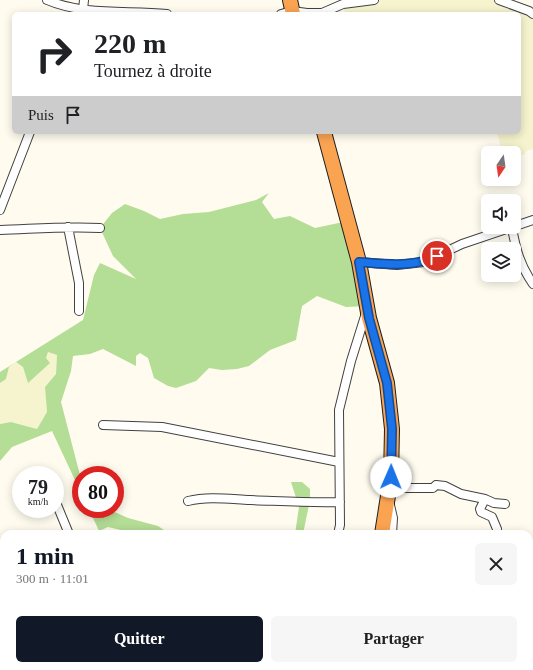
<!DOCTYPE html>
<html lang="fr">
<meta charset="utf-8">
<style>
:root{--surface:#fff;--page:#f6f6f6;--text:#202124;--muted:#757577;--accent:#111827}
body{margin:0;font-family:Georgia,serif;background:var(--page);color:var(--text);height:100vh;display:flex;flex-direction:column;font-size:15px;white-space:nowrap}
*{box-sizing:border-box;margin:0}
p{font-size:13px;color:var(--muted)}
.icon{flex:none;width:22px;height:22px;fill:none;stroke:currentColor;stroke-width:2;stroke-linecap:round;stroke-linejoin:round}
.map{position:relative;flex:1;overflow:hidden}
.details{position:absolute;left:0px;top:530px;width:533px;height:140px;display:flex;flex-direction:column;background:var(--surface);border-radius:12px 12px 0 0;box-shadow:0 2px 10px #0003}
.details>*{flex:none}
.guide{position:absolute;left:12px;top:12px;width:509px;height:122px;border-radius:6px;box-shadow:0 2px 10px #0003;background:#fff;color:var(--text);overflow:hidden}
.needle{width:26px;rotate:193deg}
.tools{position:absolute;left:481px;top:146px;display:grid;gap:8px}
.tools a{display:grid;place-items:center;width:40px;height:40px;border-radius:6px;background:var(--surface);box-shadow:0 2px 10px #0003;font-size:20px}
.speed{position:absolute;left:12px;top:466px;display:flex;gap:8px;font-size:20px;font-weight:700;text-align:center}
.speed>*{display:grid;place-content:center;width:52px;height:52px;border-radius:50%;background:var(--surface);box-shadow:0 2px 10px #0003;line-height:1}
.speed small{font-size:10px;font-weight:400}
.speed .limit{border:6px solid #d22;background:#fff;color:#111}
.pin{position:absolute;display:grid;place-items:center;width:34px;height:34px;color:#fff;margin:-17px;border:2px solid #fff;border-radius:50%;box-shadow:0 1px 4px #0007}
.me{position:absolute;width:44px;margin:-22px;rotate:1deg;stroke-linejoin:round;filter:drop-shadow(0 0 3px #0008)}
.turn{display:flex;align-items:center;gap:14px;height:84px;padding:0 16px;font-size:18px}
.turn .icon{width:52px;height:52px;stroke-width:2.5}
.turn b{display:block;font-size:28px;line-height:34px}
.then{display:flex;align-items:center;height:38px;padding:0 16px;background:#0003;gap:8px;font-size:15px}
.round{display:grid;place-items:center;flex:none;width:42px;height:42px;border-radius:6px;background:var(--page)}
.headline{display:flex;align-items:center;justify-content:space-between;height:68px;padding:0 16px}
h1{font-size:24px;font-weight:700;line-height:30px;color:var(--accent)}
.primary-button{display:flex;gap:8px;margin-top:auto;padding:8px 16px}
.primary-button a{flex:1;height:46px;border-radius:6px;background:var(--accent);color:#fff;font-size:16px;font-weight:700;line-height:46px;text-align:center}
.primary-button a+a{background:var(--page);color:var(--text)}
.map>svg:first-child{display:block}
.farmland{fill:#f6f4ce}
.forest{fill:#b4dd95}
.lines{fill:none;stroke-linecap:round;stroke-linejoin:round}
.street-casing{stroke:#414141;stroke-width:10}
.highway-casing{stroke:#1f1f1f;stroke-width:16}
.street{stroke:#fff;stroke-width:8}
.highway{stroke:#faa452;stroke-width:14}
.route-casing{stroke:#114b97;stroke-width:10}
.route{stroke:#1a73e8;stroke-width:7}
</style>
<div class="map">
<svg width="533" height="670" viewBox="0 0 533 670">
<rect width="100%" height="100%" fill="#fffcef"/>
<path class="farmland" d="M374 0H499L533 14V149L526 151 524 155H520L514 153H502L497 132H519V14H345L343 4Z
M48 352 57 355 56 374 45 387 47 412 37 429 12 422 0 424V383L6 379 9 367 16 362 23 367 28 382 46 358Z
M266 666H330L327 670H263Z"/>
<path class="forest" d="M269 193 262 202 274 219 290 216 315 228 348 221 368 306 346 307 317 296 302 306 296 340 270 350 249 366 237 369 222 370 209 368 196 381 176 388 168 386 154 378 148 358 140 353 136 356V366L103 349 90 354 73 356 71 371 61 402 81 479V493L52 431 12 447 0 461V424L11 422 37 429 47 412 45 387 56 374 57 355 48 352 46 358 50 363 28 383 23 367 16 362 9 367 6 379 0 383V372L83 320 94 275 100 263 136 279 113 256 100 228 112 213 125 204 144 211 160 219 183 214 209 212 256 200Z
M291 482H302L310 489V500L303 534H295L299 507Z
M89 509H108L128 518 158 526 170 534H125V531L108 527 99 531Z
M0 553 4 562V652L0 653Z"/>
<g class="lines">
<g class="street-casing">
<path id="street" d="M47 0C85 16 127 10 167 14
M499 0 529 11 533 14
M80 14 83 10 84 0
M281 14 292 11 307 13H322L343 4 374 0
M0 210 30 132
M68 227 79 283V311
M512 228C516 250 520 265 533 284
M0 230C33 229 66 226 100 228
M359 262 397 265 424 262 462 244 533 220
M103 425 162 427 339 462
M390 488H433L436 485 445 486 461 494 485 499 480 509 481 512 492 517 497 529
M485 499 494 503 505 504
M55 500 69 534
M188 501C208 496 229 499 250 500 280 501 310 503 340 502
M390 505 393 518 392 534
M338 534 340 525 339 410 351 361 366 313
M529 618 533 619
M122 666 124 670
M263 670 268 666"/>
</g>
<g class="highway-casing">
<path id="highway" d="M290 0 293 14
M324 132 359 262 369 318 387 383 392 429 391 477 382 534
M324 670 327 666"/>
</g>
<use href="#street" class="street"/>
<use href="#highway" class="highway"/>
</g>
<g class="lines">
<g class="route-casing">
<path id="route" d="M391 477 392 429 387 383 369 318 359 262C386 264 411 268 437 256"/>
</g>
<use href="#route" class="route"/>
</g>
</svg>
<div class="tools">
<a><svg class="needle" viewBox="-14 -14 28 28"><path d="M0-13l5 13h-10z" fill="#e53935"/><path d="M0 13l5-13h-10z" fill="#757577"/></svg></a>
<a><svg class="icon" aria-label="sound" viewBox="0 0 24 24"><path d="M4 9h4l5-4v14l-5-4H4zM17 9q2 3 0 6"/></svg></a>
<a><svg class="icon" aria-label="layers" viewBox="0 0 24 24"><path d="M12 4l9 5-9 5-9-5zM3 14l9 5 9-5"/></svg></a>
</div>
<div class="speed"><div>79<small>km/h</small></div><div class="limit">80</div></div>
<div class="pin" style="left:437px;top:256px;background:#d93025"><svg class="icon" aria-label="arrive" viewBox="0 0 24 24"><path d="M6 21V4h12l-3 4 3 4H6"/></svg></div>
<svg class="me" style="left:391px;top:477px" viewBox="-20 -20 40 40"><circle r="19" fill="#fff"/><path d="M0-13L10 11 0 6-10 11z" fill="#1a73e8"/></svg>
<div class="guide">
<div class="turn"><svg class="icon" aria-label="right" viewBox="0 0 24 24"><path d="M7 20v-9h11M14 6l5 5-5 5"/></svg><div><b>220 m</b>Tournez à droite</div></div>
<div class="then">Puis<svg class="icon" aria-label="arrive" viewBox="0 0 24 24"><path d="M6 21V4h12l-3 4 3 4H6"/></svg></div>
</div>
<section class="details">
<div class="headline"><div><h1>1 min</h1><p>300 m · 11:01</p></div><a class="round"><svg class="icon" aria-label="close" viewBox="0 0 24 24"><path d="M6 6l12 12M18 6L6 18"/></svg></a></div>
<div class="primary-button"><a>Quitter</a><a>Partager</a></div>
</section>
</div>
